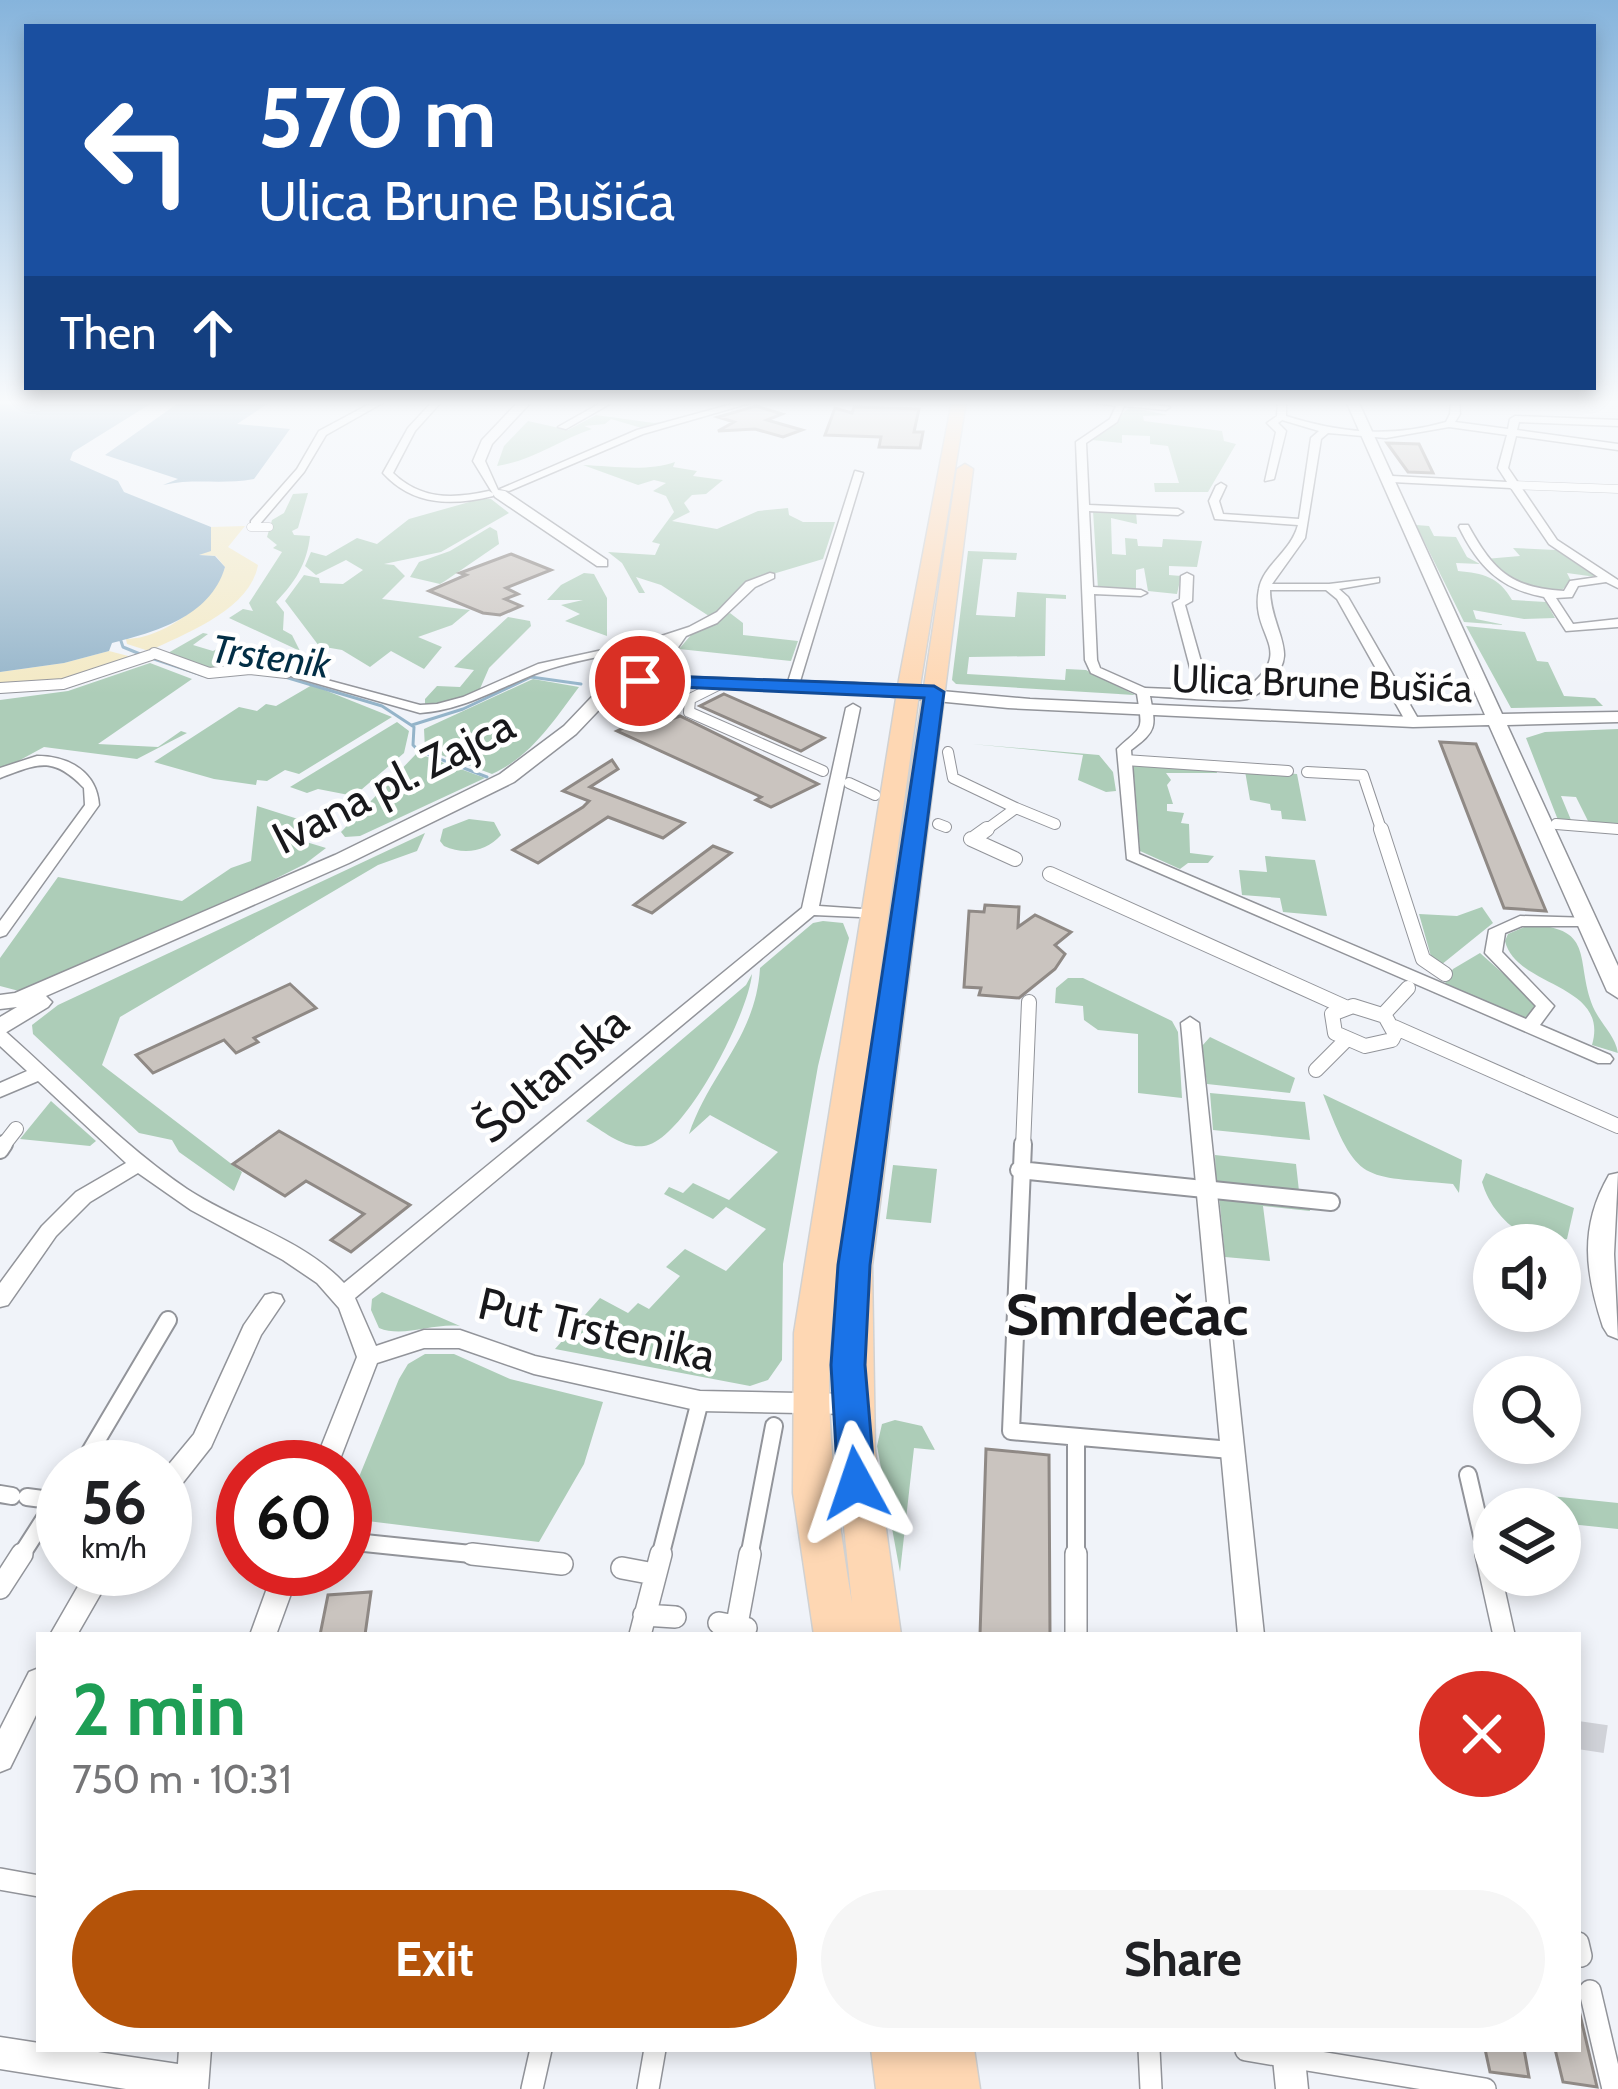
<!DOCTYPE html>
<meta charset="utf-8">
<style>
:root{--surface:#fff;--page:#f6f6f6;--text:#202124;--muted:#757577;--accent:#b45309}
body{margin:0;font-family:Cabin,sans-serif;background:var(--page);color:var(--text);height:100vh;display:flex;flex-direction:column;font-size:45px;white-space:nowrap}
*{box-sizing:border-box;margin:0}
p{font-size:39px;color:var(--muted)}
.icon{flex:none;width:66px;height:66px;fill:none;stroke:currentColor;stroke-width:2;stroke-linecap:round;stroke-linejoin:round}
.map{position:relative;flex:1;overflow:hidden}
.side{position:absolute;left:36px;top:1632px;width:1545px;height:420px;display:flex;flex-direction:column;background:var(--surface);border-radius:0px;box-shadow:0 6px 18px #0003}
.side>*{flex:none}
.banner{position:absolute;left:24px;top:24px;width:1572px;height:366px;border-radius:0px;box-shadow:0 6px 18px #0003;background:#1a4fa0;color:#fff;overflow:hidden}
.controls{position:absolute;left:1473px;top:1224px;display:grid;gap:24px}
.controls a{display:grid;place-items:center;width:108px;height:108px;border-radius:50%;background:var(--surface);box-shadow:0 6px 18px #0003;font-size:60px}
.speed{position:absolute;left:36px;top:1440px;display:flex;gap:24px;font-size:60px;font-weight:700;text-align:center}
.speed>*{display:grid;place-content:center;width:156px;height:156px;border-radius:50%;background:var(--surface);box-shadow:0 6px 18px #0003;line-height:1}
.speed small{font-size:30px;font-weight:400}
.speed .limit{border:18px solid #d22;background:#fff;color:#111}
.pin{position:absolute;display:grid;place-items:center;width:102px;height:102px;color:#fff;margin:-51px;border:6px solid #fff;border-radius:50%;box-shadow:0 3px 12px #0007}
.me{position:absolute;width:132px;margin:-66px;rotate:355deg;stroke-linejoin:round;filter:drop-shadow(0 0 9px #0008)}
.turn{display:flex;align-items:center;gap:42px;height:252px;padding:0 36px;font-size:54px}
.turn .icon{width:156px;height:156px;stroke-width:2.5}
.turn b{display:block;font-size:84px;line-height:102px}
.then{display:flex;align-items:center;height:114px;padding:0 36px;background:#0003;gap:24px;font-size:45px}
.round{display:grid;place-items:center;flex:none;width:126px;height:126px;border-radius:63px;background:var(--page)}
.summary{display:flex;align-items:center;justify-content:space-between;height:204px;padding:0 36px}
h1{font-size:72px;font-weight:800;line-height:90px;color:#1e9e55}
.action{display:flex;gap:24px;margin-top:auto;padding:24px 36px}
.action a{flex:1;height:138px;border-radius:72px;background:var(--accent);color:#fff;font-size:48px;font-weight:800;line-height:138px;text-align:center}
.action a+a{background:var(--page);color:var(--text)}
.map>svg:first-child{display:block}
.green{fill:#adcdb8}
.sand{fill:#f3e9c4}
.water{fill:#94b4c9}
.lines{fill:none;stroke-linecap:round;stroke-linejoin:round}
.stream{stroke:#94b4c9;stroke-width:3}
.building{fill:#cac4bf;stroke:#8f8985;stroke-width:3}
.minor-tunnel{stroke:#d0d2d8;stroke-width:28;stroke-dasharray:28 15;stroke-linecap:butt}
.pedestrian-far4-casing{stroke:#92949a;stroke-width:9}
.pedestrian-far3-casing{stroke:#92949a;stroke-width:12}
.pedestrian-far2-casing{stroke:#92949a;stroke-width:16}
.pedestrian-far1-casing{stroke:#92949a;stroke-width:20}
.pedestrian-casing{stroke:#92949a;stroke-width:24}
.minor-casing{stroke:#92949a;stroke-width:3}
.tertiary-casing{stroke:#92949a;stroke-width:3}
.primary-casing{stroke:#d1d1d1;stroke-width:3}
.pedestrian-far4{stroke:#fff;stroke-width:8}
.pedestrian-far3{stroke:#fff;stroke-width:10}
.pedestrian-far2{stroke:#fff;stroke-width:14}
.pedestrian-far1{stroke:#fff;stroke-width:16}
.pedestrian{stroke:#fff;stroke-width:21}
.minor{fill:#fff;fill-rule:evenodd}
.tertiary{fill:#fff;fill-rule:evenodd}
.primary{fill:#fed7b3;fill-rule:evenodd}
.route{fill:#1a73e8;stroke:#114b97;stroke-width:3}
.labels{text-anchor:middle;stroke-width:9;stroke-linejoin:round;paint-order:stroke}
.far-water-label{font-size:39px;font-style:italic;fill:#022e45;stroke:#fff}
.far-street-label{font-size:39px;fill:#18181b;stroke:#fff}
.street-label{font-size:45px;fill:#18181b;stroke:#fff}
.near-neighbourhood-label{font-size:57px;font-weight:bold;fill:#18181b;stroke:#fff}
</style>
<div class="map">
<svg width="1618" height="2089" viewBox="0 0 1618 2089">
<rect width="100%" height="100%" fill="#f0f3f9"/>
<path class="green" d="M1130 407 1168 415 1143 416 1144 421 1222 431 1224 441 1236 444 1208 492H1155L1154 483H1179L1168 446 1150 444V436L1122 435V443L1092 440Z
M596 415 654 423 687 419 645 429 611 419 605 424 584 426 592 429C559 440 532 461 497 466L504 446 528 421 568 430Z
M675 462 673 467 697 471 693 476 723 480 706 494 692 495 684 503 690 512 672 521 717 529 758 511 788 508 789 515 803 522H835L823 559 746 582 712 618 661 585 636 577 645 593H639L622 563 608 552 655 555 660 544 652 542 674 512 666 496 653 491 666 483 654 480 638 485 583 465C611 466 647 472 675 462Z
M308 493 298 528 292 531 294 535 310 536C307 564 295 582 276 602L284 612 283 630 292 635 300 651 229 618 243 609 253 611 249 603 282 552 273 548 277 545 267 537 272 520 284 513 293 494Z
M480 499H491L509 513 441 552 384 564 394 565 405 576 382 599 470 610 452 625 418 637 442 647 424 669 391 651 370 667 342 650 319 646 285 601 304 575 319 578 320 583 343 584 363 570 346 560 316 575 305 566 311 552 326 556 357 538 377 544 409 519Z
M1093 511 1136 512 1137 524 1111 518 1112 554 1126 555 1125 538 1137 539 1138 546 1162 547 1163 539 1202 541 1197 567 1169 566V575L1181 576 1177 594 1148 591 1144 568 1136 570V591L1098 589Z
M1416 525 1429 526 1434 536 1456 537 1467 557 1480 564 1456 563 1458 571C1483 573 1499 577 1512 600L1546 602 1555 618 1524 619 1473 610 1476 619 1505 625 1464 622Z
M490 527 497 531 499 544 445 581 440 584 410 577 419 562 450 551Z
M1513 548 1556 550 1596 577 1567 573 1571 581 1560 592 1510 583 1485 559 1520 556Z
M968 551 1017 553 1016 560 983 559 976 615 1015 617 1017 592 1066 595V599L1046 598 1045 656 969 657 967 674 1065 680 1066 669 1086 670 1135 695 956 684 952 680Z
M584 573 594 574 607 598V636L565 621 580 614 561 605 583 600H547L561 585Z
M730 613 743 623V635L798 641 791 661 679 649 691 635Z
M508 617 530 621 531 626 489 668 479 691 436 707 425 706V699L437 686 460 687 474 670 454 667Z
M1466 626 1525 632 1537 661 1548 662 1564 696 1595 698 1603 706 1511 708Z
M203 633 208 634 193 645 213 651 228 643 288 662 280 667 206 671 168 653Z
M150 663 192 679 98 744 158 747 181 731 187 733 137 759 44 747 0 771V700L68 691Z
M533 679 579 687C554 720 532 756 492 774L425 749 424 729Z
M312 685 392 717 299 774 285 770 267 781 257 780 256 785 214 779 154 762 239 707 257 711 266 704 276 706Z
M397 722 409 731 404 753 354 796 318 789 307 793 290 787Z
M1618 729V823H1589L1576 797 1561 796 1571 820H1558L1526 738 1545 732Z
M972 744 1099 755 1113 772 1116 791 1106 792 1078 780 1083 755Z
M417 753 485 778 360 836 345 837 341 832Z
M1133 764 1216 768 1217 773H1166L1171 780 1167 785 1173 804H1167V811L1184 813 1181 823 1189 824 1190 853 1214 856 1208 863H1188L1180 869 1140 851Z
M1245 771 1297 774 1306 821 1282 819 1281 811 1271 810 1270 804 1250 800Z
M257 806 320 826 303 841 326 848 305 864 263 885 19 991 0 986V958L58 877 182 901 231 868 251 861Z
M469 819 494 822 501 835C486 852 464 855 444 846L440 841 443 829Z
M425 833 417 851 378 865 120 1017 102 1065 242 1172 234 1191 179 1152 172 1140 139 1133 33 1034 32 1025 58 1005Z
M1265 856 1315 860 1327 916 1283 912 1280 898 1242 895 1239 870 1267 872Z
M1482 907 1493 923 1441 965 1432 960 1419 914 1457 916Z
M823 921 843 923 849 938 818 1066 783 1264 782 1360 768 1380 750 1386 555 1349 600 1298 628 1313 638 1303 649 1309 680 1276 666 1267 685 1249 726 1271 766 1229 726 1207 713 1219 664 1194 669 1187 683 1193 693 1183 729 1200 778 1152 710 1115 689 1134C710 1072 756 1037 760 968L813 923Z
M1529 925C1599 927 1573 964 1595 1011 1603 1026 1615 1036 1618 1053L1592 1045C1610 983 1516 988 1505 941L1508 934Z
M1480 953 1536 1003 1527 1020 1444 985 1453 969Z
M752 974C748 1015 684 1141 644 1146 624 1149 603 1131 586 1121L746 985Z
M1068 978H1083L1172 1021 1178 1032 1182 1098 1138 1093V1034L1098 1030 1084 1020 1083 1006 1055 1003 1056 988Z
M1210 1037 1295 1078 1290 1093 1207 1084 1202 1046Z
M1210 1093 1305 1102 1310 1140 1213 1130Z
M1323 1094 1462 1160 1459 1193 1453 1184C1361 1175 1358 1186 1323 1094Z
M51 1101 96 1141 90 1146 20 1139Z
M1215 1155 1296 1164 1299 1191 1216 1182Z
M893 1165 937 1169 931 1223 886 1219Z
M1486 1173 1574 1208 1567 1239C1528 1250 1492 1217 1482 1182Z
M1219 1195 1309 1205 1310 1211 1263 1206 1270 1261 1225 1257Z
M382 1292 460 1326C433 1323 403 1338 379 1328L371 1310 372 1299Z
M425 1354H454L510 1379 603 1402 584 1464 539 1542 351 1519 350 1499 399 1379 408 1364Z
M895 1420 922 1426 935 1450 914 1448 900 1572 877 1446 882 1424Z
M1541 1495 1618 1503V1529L1560 1523V1509H1545Z"/>
<path class="sand" d="M245 526 228 547 258 565C250 610 184 634 149 651L127 644 126 639C162 639 213 603 225 567L216 556 199 555 208 551 211 527Z
M109 651 136 658 58 681 0 684V672L64 663Z"/>
<path class="water" d="M0 401H155L73 452 70 460 118 481 124 492 211 527V551L199 555 215 556 225 567C210 618 154 632 112 643L109 651 64 663 0 672Z
M181 401H272L237 424 290 429 254 479C221 485 195 478 163 485L178 479 105 455Z"/>
<g class="lines">
<path class="stream" d="M121 641 123 647 140 654
M151 658 202 675
M285 677 382 706 414 727 413 745 419 751 487 777
M412 725 463 709 531 677 581 684"/>
</g>
<path class="building" d="M756 406 782 414 767 420 802 430 783 437 755 429 718 431 734 422 718 417Z
M854 407 919 409 914 432H923L920 448 879 447 881 437 825 435 835 408 852 413Z
M1387 443 1419 444 1433 473 1408 472Z
M511 554 551 570 506 588 518 594 505 599 521 606 500 615 483 613 429 591 466 575 460 573Z
M724 694 797 726 824 738 801 751 700 706Z
M634 708 672 719 680 716 818 784 771 807 756 800 761 797 617 731 634 723 628 721Z
M1440 742 1476 744 1546 911 1504 908Z
M612 760 618 769 590 787 684 823 663 838 608 817 538 863 513 850 583 807 589 801 563 791Z
M713 846 731 853 652 913 634 905Z
M985 905 1019 907 1018 927 1035 915 1071 932 1055 945 1065 954 1055 969 1019 998 979 995 981 988 964 987 969 911 984 912Z
M290 984 316 1008 254 1038 258 1042 236 1053 224 1040 153 1073 136 1055Z
M279 1131 410 1205 351 1252 331 1240 364 1214 306 1181 285 1196 233 1164Z
M986 1449 1049 1455 1050 1635H980Z
M371 1592 365 1635H320L328 1595Z
M1578 2006 1597 2087 1563 2082 1555 2049H1578Z
M1485 2049H1524L1529 2077 1490 2072Z"/>
<g class="lines">
<path class="minor-tunnel" d="M1578 1735 1618 1741"/>
<g class="pedestrian-far4-casing">
<path id="pedestrian-far4" d="M1513 485 1618 489
M251 527H269"/>
</g>
<g class="pedestrian-far3-casing">
<path id="pedestrian-far3" d="M154 653 209 673 250 669 286 673
M720 684 690 699 689 712 823 771
M0 688 63 684 151 655
M948 752 953 778 1016 808 983 832
M1125 760 1288 771
M1307 772 1363 775 1382 832
M849 783 875 795
M1016 808 1055 824
M938 824 946 827
M1556 824 1618 829"/>
</g>
<g class="pedestrian-far2-casing">
<path id="pedestrian-far2" d="M1381 829 1423 959 1445 974
M971 839 1015 859
M973 839 987 829
M1050 874 1345 1007
M1353 1006 1385 1016 1395 1034 1392 1040 1365 1046 1335 1033 1332 1014Z
M1383 1015 1408 988
M1394 1027 1618 1126
M1316 1070 1346 1040
M2 1147 16 1129
M1023 1147 1029 1002"/>
</g>
<g class="pedestrian-far1-casing">
<path id="pedestrian-far1" d="M1023 1144 1011 1431 1231 1450
M0 1150 4 1144
M1019 1170 1331 1202
M1076 1437V1557
M81 1467 168 1320
M1468 1475 1487 1557
M0 1494 12 1496
M27 1497 58 1501
M345 1541 500 1557
M20 1557 63 1490
M660 1557 700 1401
M749 1557 774 1426"/>
</g>
<g class="pedestrian-casing">
<path id="pedestrian" d="M472 1554 562 1564
M1076 1554V1635
M1486 1554 1504 1635
M622 1568 654 1574
M0 1588 22 1554
M644 1615 675 1617
M719 1623 746 1628
M640 1635 661 1554
M735 1635 750 1554
M0 1879 39 1886
M1578 1943 1581 1956
M1590 1991 1613 2089
M1149 2049 1151 2089
M1246 2050 1485 2089
M532 2089 541 2049
M648 2089 655 2049"/>
</g>
<g class="minor-casing">
<path id="minor" d="M375 401H386L326 435 304 472 259 525H251V521L297 469 319 431Z
M433 401H442L415 431 393 473C421 500 453 499 489 491L494 494 493 496C452 506 413 506 383 473L408 428Z
M604 401H615L566 429 558 427Z
M743 401H757L643 434 509 491 500 489 637 430Z
M1086 401H1126L1170 407 1166 410 1124 406 1117 422 1086 443 1089 505 1178 509 1183 512 1178 515 1089 511 1093 587 1141 590 1147 593 1141 596 1094 594 1097 660 1100 668 1145 688 1196 690 1173 603 1180 599 1181 576 1187 573 1193 576 1192 601 1185 605 1209 690 1243 691C1300 649 1249 638 1259 589 1263 565 1291 552 1298 525L1215 519 1209 501 1216 486 1221 483 1226 486 1219 501 1223 514 1299 519 1311 438 1319 431 1282 420 1278 423 1286 431 1274 479 1265 481 1276 432 1267 423 1277 416 1278 401H1286V416C1339 433 1391 438 1446 422L1450 414 1451 401H1459L1460 414 1455 422 1508 429 1510 419 1515 416 1618 420V426L1519 422 1517 430 1618 444V450L1516 436 1508 468 1557 540 1618 580V588L1606 582 1578 586 1572 597 1556 598 1573 624 1618 619V627L1566 631 1544 597C1500 589 1478 566 1459 527L1460 525H1468C1493 570 1510 588 1564 591L1570 581 1598 577 1549 544 1511 488 1392 482 1387 479 1392 476 1507 482 1498 468 1507 435 1449 427 1386 438 1328 433 1321 439 1305 538 1272 584H1329L1379 578V582L1339 589 1348 597 1420 722 1413 726 1406 722 1337 599 1326 590H1270C1270 616 1285 638 1284 656 1283 673 1263 694 1247 699 1230 703 1172 697 1150 696 1156 727 1157 731 1131 750L1139 854 1526 1019 1536 1006 1485 953 1489 930 1520 916 1591 918 1593 921 1585 926H1522L1505 933 1502 952 1554 1006 1540 1025 1610 1055 1613 1059 1610 1063H1598L1127 859 1117 749C1144 724 1143 732 1137 694L1091 673 1085 660 1076 442 1110 419 1116 406Z
M855 471 863 473 798 688 787 691 786 688Z
M770 573 774 574V578L755 587 717 623 686 636 661 672 667 681 661 685 656 684 649 672 670 641C628 653 584 657 543 671 501 686 466 710 420 713L280 673 286 669 420 705 437 704 463 697 538 664 649 640 689 627 717 612 746 582Z
M853 704 860 708 819 906 877 910 883 912 885 915 883 918 814 915 355 1298 376 1346 424 1330H460L535 1356 700 1391 850 1394 858 1397 862 1404 858 1411 850 1414 700 1411 534 1374 459 1348H424L377 1363 337 1467H313L357 1357 339 1308 317 1283 283 1260 191 1210 138 1173 90 1202 56 1236 8 1305 0 1307V1283L42 1226 76 1192 126 1163 38 1081 0 1097V1083L27 1071 0 1046V1030L6 1032C66 1085 121 1144 187 1189 237 1222 303 1239 344 1283L802 908 846 708Z
M37 756C69 756 97 772 99 805L6 935 0 937V921L85 805 84 788C52 755 38 764 0 778V768Z
M1190 1017 1199 1023 1264 1635H1238L1181 1023Z
M273 1293 281 1295 284 1301 261 1335 211 1447 174 1494 165 1498V1469L194 1434 244 1325 265 1295Z
M88 1569H115L77 1635H50Z
M274 1569H300L276 1635H250Z
M39 1668V1709L10 1768 0 1772V1729L29 1672Z
M0 2037 39 2043V2049H78L178 2064 179 2049H211L208 2089H126L0 2069Z
M1272 2049H1304L1308 2089H1276Z"/>
</g>
<g class="tertiary-casing">
<path id="tertiary" d="M519 401H532L492 444 485 461 498 490 505 491 607 560V566H597L495 497 473 461 482 440Z
M1346 401H1358L1502 714 1618 712V722L1507 725 1618 966V998L1607 991 1489 725 1413 727 1008 708 854 693 661 686 617 691 576 734 514 782 349 863 46 996 52 1002 48 1007 0 1036V1017L17 1007 0 1009V995L15 993 335 855 500 774 564 726 606 682 612 681 661 676 854 683 1030 699 1413 717 1485 715Z
M1618 1173 1614 1254 1618 1339 1608 1335 1603 1327C1585 1272 1579 1227 1609 1175Z"/>
</g>
<g class="primary-casing">
<path id="primary" d="M952 401H966L921 680 875 1010 957 469 965 464 973 469 872 1266 875 1451 901 1635H814L793 1493 794 1333 899 680ZM834 1306 836 1451 852 1603C836 1506 821 1404 834 1306Z
M871 2049H974L980 2089H876Z"/>
</g>
<use href="#pedestrian-far4" class="pedestrian-far4"/>
<use href="#pedestrian-far3" class="pedestrian-far3"/>
<use href="#pedestrian-far2" class="pedestrian-far2"/>
<use href="#pedestrian-far1" class="pedestrian-far1"/>
<use href="#pedestrian" class="pedestrian"/>
<use href="#minor" class="minor"/>
<use href="#tertiary" class="tertiary"/>
<use href="#primary" class="primary"/>
</g>
<linearGradient id="sky" x2="0" y2="1"><stop stop-color="#86b4dc"/><stop offset="0.58" stop-color="#f8fafc"/><stop offset="1" stop-color="#f8fafc" stop-opacity="0"/></linearGradient>
<rect width="1618" height="694" fill="url(#sky)"/>
<path class="route" d="M640 675 934 686 944 692 870 1265 865 1365 875 1483 869 1494 856 1499 844 1494 838 1483 831 1365 838 1265 924 698 633 685 630 681Z"/>
<g class="labels">
<g class="far-water-label">
<text transform="translate(271 656) rotate(8)" y="14">Trstenik</text>
</g>
<g class="far-street-label">
<text transform="translate(1322 683) rotate(2)" y="14">Ulica Brune Bušića</text>
</g>
<g class="street-label">
<text transform="translate(393 781) rotate(-27)" y="16">Ivana pl. Zajca</text>
<text transform="translate(551 1074) rotate(-40)" y="16">Šoltanska</text>
<text transform="translate(597 1329) rotate(13)" y="16">Put Trstenika</text>
</g>
<g class="near-neighbourhood-label">
<text x="1127" y="1335">Smrdečac</text>
</g>
</g>
</svg>
<div class="controls">
<a><svg class="icon" aria-label="sound" viewBox="0 0 24 24"><path d="M4 9h4l5-4v14l-5-4H4zM17 9q2 3 0 6"/></svg></a>
<a><svg class="icon" aria-label="search" viewBox="0 0 24 24"><circle cx="10" cy="10" r="6"/><path d="M15 15l6 6"/></svg></a>
<a><svg class="icon" aria-label="layers" viewBox="0 0 24 24"><path d="M12 4l9 5-9 5-9-5zM3 14l9 5 9-5"/></svg></a>
</div>
<div class="speed"><div>56<small>km/h</small></div><div class="limit">60</div></div>
<div class="pin" style="left:640px;top:681px;background:#d93025"><svg class="icon" aria-label="arrive" viewBox="0 0 24 24"><path d="M6 21V4h12l-3 4 3 4H6"/></svg></div>
<svg class="me" style="left:856px;top:1483px" viewBox="-20 -20 40 40"><path d="M0-17L14 15 0 8-14 15z" fill="#1a73e8" stroke="#fff" stroke-width="4"/></svg>
<div class="banner">
<div class="turn"><svg class="icon" aria-label="left" viewBox="0 0 24 24"><path d="M17 20v-9H6M10 6l-5 5 5 5"/></svg><div><b>570 m</b>Ulica Brune Bušića</div></div>
<div class="then">Then<svg class="icon" aria-label="ahead" viewBox="0 0 24 24"><path d="M12 20V5M6 11l6-6 6 6"/></svg></div>
</div>
<section class="side">
<div class="summary"><div><h1>2 min</h1><p>750 m · 10:31</p></div><a class="round" style="background:#d93025;color:#fff"><svg class="icon" aria-label="close" viewBox="0 0 24 24"><path d="M6 6l12 12M18 6L6 18"/></svg></a></div>
<div class="action"><a>Exit</a><a>Share</a></div>
</section>
</div>
